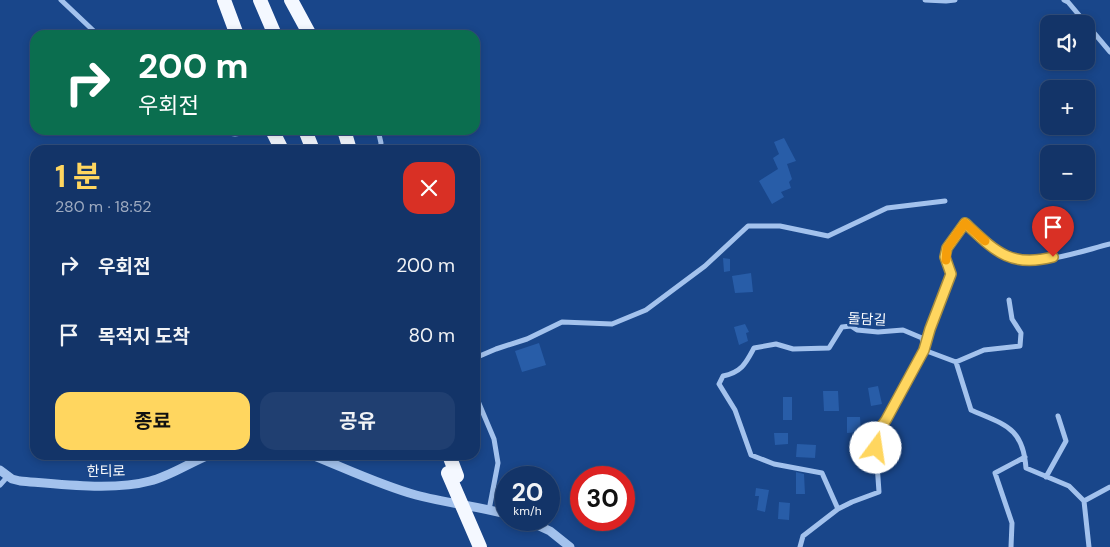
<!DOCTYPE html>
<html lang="ko">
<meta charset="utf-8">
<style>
:root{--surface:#133468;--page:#203f71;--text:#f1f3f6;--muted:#9daac0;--line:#324f7c;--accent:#ffd65f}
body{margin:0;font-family:"DM Sans","Noto Sans KR",sans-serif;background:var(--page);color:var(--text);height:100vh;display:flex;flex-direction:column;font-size:19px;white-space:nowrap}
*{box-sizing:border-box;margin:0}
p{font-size:16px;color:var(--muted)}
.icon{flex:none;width:28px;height:28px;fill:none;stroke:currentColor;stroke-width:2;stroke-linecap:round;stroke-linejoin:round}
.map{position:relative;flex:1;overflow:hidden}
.sheet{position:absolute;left:30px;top:145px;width:450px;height:315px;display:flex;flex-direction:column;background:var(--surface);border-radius:15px;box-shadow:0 2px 8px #0003,0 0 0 1px var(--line)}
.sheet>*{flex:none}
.top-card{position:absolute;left:30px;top:30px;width:450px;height:105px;border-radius:15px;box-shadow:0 2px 8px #0003,0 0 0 1px var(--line);background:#0b6e4f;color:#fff;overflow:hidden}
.fabs{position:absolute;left:1040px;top:15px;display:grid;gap:10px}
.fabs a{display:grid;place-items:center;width:55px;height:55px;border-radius:10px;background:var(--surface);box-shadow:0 2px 8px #0003,0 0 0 1px var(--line);font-size:25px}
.speed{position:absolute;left:495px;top:466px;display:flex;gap:10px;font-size:25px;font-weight:700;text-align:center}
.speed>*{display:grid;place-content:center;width:65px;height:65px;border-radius:50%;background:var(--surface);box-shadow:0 2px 8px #0003,0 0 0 1px var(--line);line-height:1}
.speed small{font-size:12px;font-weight:400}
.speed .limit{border:8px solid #d22;background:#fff;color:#111}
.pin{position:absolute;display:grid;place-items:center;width:42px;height:42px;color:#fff;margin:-51px -21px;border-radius:50% 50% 50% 0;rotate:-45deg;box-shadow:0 0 5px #0007}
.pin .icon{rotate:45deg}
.me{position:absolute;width:55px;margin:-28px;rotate:14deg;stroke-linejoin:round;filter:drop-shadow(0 0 4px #0008)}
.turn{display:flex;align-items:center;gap:18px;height:105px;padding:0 25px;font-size:22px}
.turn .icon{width:65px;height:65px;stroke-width:2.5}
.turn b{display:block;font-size:35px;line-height:42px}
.round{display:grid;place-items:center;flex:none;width:52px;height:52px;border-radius:15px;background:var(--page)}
.headline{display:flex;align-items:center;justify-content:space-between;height:85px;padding:0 25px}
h1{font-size:30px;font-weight:700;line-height:38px;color:var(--accent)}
.primary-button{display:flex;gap:10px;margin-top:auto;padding:10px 25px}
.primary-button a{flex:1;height:58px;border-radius:15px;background:var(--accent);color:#111;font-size:20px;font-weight:700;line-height:58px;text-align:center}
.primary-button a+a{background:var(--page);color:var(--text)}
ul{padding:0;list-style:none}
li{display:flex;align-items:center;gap:15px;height:70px;padding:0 25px}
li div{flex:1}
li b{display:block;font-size:19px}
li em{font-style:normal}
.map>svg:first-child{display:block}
.building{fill:#285da8}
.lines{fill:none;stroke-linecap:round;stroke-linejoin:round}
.minor{stroke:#a3c2ed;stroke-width:5}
.tertiary{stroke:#a3c2ed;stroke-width:9}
.trunk{stroke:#f4f8ff;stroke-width:14}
.trunk-bridge{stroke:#f4f8ff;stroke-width:14}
.route-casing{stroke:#a68b3e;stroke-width:12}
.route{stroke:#ffd65f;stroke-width:9}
.slow{stroke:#f59e0b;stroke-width:9}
.labels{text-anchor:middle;stroke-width:5;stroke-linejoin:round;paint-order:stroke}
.street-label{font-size:14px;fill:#fff;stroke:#19468a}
</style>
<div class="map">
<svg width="1110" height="547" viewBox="0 0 1110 547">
<rect width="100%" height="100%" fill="#19468a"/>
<path class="building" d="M784 138 796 161 787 164 792 179 789 182 791 188 781 192 784 197 772 204 759 181 778 169 773 158 779 154 774 142Z
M723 258 730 259V271L724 272Z
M751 273 753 292 735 293 732 276Z
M745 324 749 332 746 333 748 341 739 345 734 327Z
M539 343 546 365 522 372 515 351Z
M878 386 882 404 871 406 868 388Z
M823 391H838L839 411H824Z
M783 397H792V420H783Z
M847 417H860L861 432 847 433Z
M774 433H788V444L775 445Z
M797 444 816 445 815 458 796 457Z
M796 472 804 474 805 494H796Z
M756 488 769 490 765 512 757 510 759 496H755Z
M779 502 790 503 789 520 778 519Z"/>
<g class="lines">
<path class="minor" d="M61 0 98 35
M925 0 946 1 955 0
M1064 0 1068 2 1110 52
M208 130 235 134 262 130
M378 130 381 143 380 150
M475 358 496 349 527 339 562 322 612 324 646 310 705 266 748 226H780L828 236 887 208 945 201
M956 362 984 350 1020 346 1021 333 1012 319 1009 300
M475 394 494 439 498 463 489 510
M1046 477 1066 441 1058 416
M0 485 8 476
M1084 501 1089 547
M838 509 822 473 774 464 751 455 735 410 719 384 723 376C742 372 746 363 754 348L776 344 793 349 829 348 842 327 851 326 857 330 878 332 903 330 922 338 924 350 956 362 971 410C1005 425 1023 427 1026 468L1069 486 1084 501 1110 487
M800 547 803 536 838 509 852 502 879 492 876 449 877 432 886 420 924 350 930 329 951 274 945 257 947 248 965 223C976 233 991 249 1004 255 1031 270 1081 251 1110 244
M1011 547 1012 523 995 473 1025 457"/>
<path class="tertiary" d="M312 455C347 469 380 485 416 495 446 503 476 506 506 514
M0 470 12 479 20 481C57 484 114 491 150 481 170 476 189 463 209 455
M526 520 550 531 570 547"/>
<path class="trunk" d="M224 0 237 35
M260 0 275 35
M291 0 310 35
M272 130 282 150
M305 130 313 150
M344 130 350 150
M449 455 457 476"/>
<path class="trunk-bridge" d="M448 473 480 547"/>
</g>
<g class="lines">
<g class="route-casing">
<path id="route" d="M876 448 877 432 886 420 924 350 930 329 951 274 945 257 947 248 965 223C995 251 1010 268 1053 257"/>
</g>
<use href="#route" class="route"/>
<path class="slow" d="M946 260 947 248 965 223 985 241"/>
</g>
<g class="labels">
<g class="street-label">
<text transform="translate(867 319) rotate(3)" y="5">돌담길</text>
<text transform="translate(106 471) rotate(-1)" y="5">한티로</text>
</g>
</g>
</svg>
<div class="fabs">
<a><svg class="icon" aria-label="sound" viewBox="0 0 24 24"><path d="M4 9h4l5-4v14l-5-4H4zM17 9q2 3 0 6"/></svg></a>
<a>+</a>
<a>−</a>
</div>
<div class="speed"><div>20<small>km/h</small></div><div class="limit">30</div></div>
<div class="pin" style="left:1053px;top:257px;background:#d93025"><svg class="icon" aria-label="arrive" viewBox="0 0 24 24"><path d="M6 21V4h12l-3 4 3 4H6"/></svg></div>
<svg class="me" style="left:876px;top:448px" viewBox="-20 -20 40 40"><circle r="19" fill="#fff"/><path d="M0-13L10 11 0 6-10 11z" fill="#ffd65f"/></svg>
<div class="top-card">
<div class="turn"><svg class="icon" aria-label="right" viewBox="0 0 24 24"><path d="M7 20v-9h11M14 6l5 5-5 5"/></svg><div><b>200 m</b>우회전</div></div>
</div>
<section class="sheet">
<div class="headline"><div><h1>1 분</h1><p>280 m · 18:52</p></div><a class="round" style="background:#d93025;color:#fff"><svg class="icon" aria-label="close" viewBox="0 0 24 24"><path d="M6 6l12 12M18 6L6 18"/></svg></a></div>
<ul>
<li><svg class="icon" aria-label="right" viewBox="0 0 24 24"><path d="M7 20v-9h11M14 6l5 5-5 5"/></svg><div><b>우회전</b></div><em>200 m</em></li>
<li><svg class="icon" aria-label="arrive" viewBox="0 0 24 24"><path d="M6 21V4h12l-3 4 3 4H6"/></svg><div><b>목적지 도착</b></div><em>80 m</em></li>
</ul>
<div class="primary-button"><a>종료</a><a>공유</a></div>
</section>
</div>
